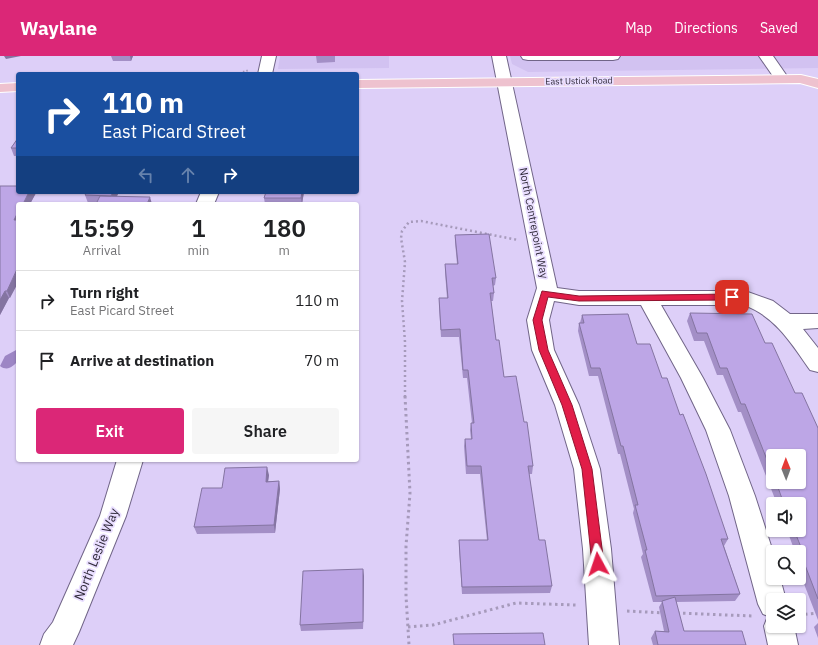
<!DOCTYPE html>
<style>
:root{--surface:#fff;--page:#f6f6f6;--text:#202124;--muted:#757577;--line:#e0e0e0;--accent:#db2777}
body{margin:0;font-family:"IBM Plex Sans",sans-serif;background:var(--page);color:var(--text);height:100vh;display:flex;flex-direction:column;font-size:15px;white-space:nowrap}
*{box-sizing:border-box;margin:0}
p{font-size:13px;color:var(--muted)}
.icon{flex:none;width:22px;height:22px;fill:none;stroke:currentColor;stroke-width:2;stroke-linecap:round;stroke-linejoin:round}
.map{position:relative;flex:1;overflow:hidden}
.side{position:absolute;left:16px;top:146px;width:343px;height:260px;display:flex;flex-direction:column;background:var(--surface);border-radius:4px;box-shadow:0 1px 3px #0004}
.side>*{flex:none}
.banner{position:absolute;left:16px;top:16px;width:343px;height:122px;border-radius:4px;box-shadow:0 1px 3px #0004;background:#1a4fa0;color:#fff;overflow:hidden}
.needle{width:26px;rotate:359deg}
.controls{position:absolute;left:766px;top:393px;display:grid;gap:8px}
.controls a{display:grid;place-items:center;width:40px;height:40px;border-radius:4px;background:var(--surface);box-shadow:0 1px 3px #0004;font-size:20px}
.pin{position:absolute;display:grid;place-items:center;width:34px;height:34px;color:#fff;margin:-17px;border-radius:8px;box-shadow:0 2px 6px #0006}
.me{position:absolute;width:44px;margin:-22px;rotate:355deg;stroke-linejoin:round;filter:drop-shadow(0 0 3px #0008)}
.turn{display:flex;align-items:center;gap:14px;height:84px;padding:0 20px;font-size:18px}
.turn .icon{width:52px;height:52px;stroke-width:2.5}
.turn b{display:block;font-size:28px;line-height:34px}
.lanes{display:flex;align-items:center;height:38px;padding:0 20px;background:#0003;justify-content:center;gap:20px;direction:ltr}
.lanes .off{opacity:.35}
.eta{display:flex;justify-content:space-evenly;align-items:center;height:68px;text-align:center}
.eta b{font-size:24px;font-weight:600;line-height:28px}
.primary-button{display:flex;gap:8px;margin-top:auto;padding:8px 20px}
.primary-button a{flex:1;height:46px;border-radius:4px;background:var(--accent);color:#fff;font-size:16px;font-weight:600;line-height:46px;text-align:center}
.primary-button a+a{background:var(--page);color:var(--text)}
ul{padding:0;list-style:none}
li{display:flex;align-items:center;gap:12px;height:60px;padding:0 20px;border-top:1px solid var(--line)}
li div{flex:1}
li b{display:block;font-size:15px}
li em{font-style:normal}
header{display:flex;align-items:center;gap:24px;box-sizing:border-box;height:56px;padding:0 20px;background:var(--accent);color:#fff}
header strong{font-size:19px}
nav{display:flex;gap:22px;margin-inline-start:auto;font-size:14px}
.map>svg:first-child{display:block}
.built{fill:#d2c2f1}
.water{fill:#9d86c5}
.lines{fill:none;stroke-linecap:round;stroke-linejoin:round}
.minor-casing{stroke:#716588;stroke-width:2}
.major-casing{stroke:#fff;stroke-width:2}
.path-far2{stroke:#a69abb;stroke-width:2;stroke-dasharray:1.5 2;stroke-linecap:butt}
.path-far1{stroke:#a69abb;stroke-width:2.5;stroke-dasharray:2 3;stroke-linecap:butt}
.path{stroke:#a69abb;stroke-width:3;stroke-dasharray:2.5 3.5;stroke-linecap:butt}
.minor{fill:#fff;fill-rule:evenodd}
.major{fill:#eec2cf;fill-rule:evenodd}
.wall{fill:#a38fc6;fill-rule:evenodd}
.shaded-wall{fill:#8474a1}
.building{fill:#bda6e6;stroke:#8474a1}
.route{fill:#e11d48;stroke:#92132f}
.labels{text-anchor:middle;stroke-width:3.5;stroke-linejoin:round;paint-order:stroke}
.far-street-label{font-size:9px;fill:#312b3b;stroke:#e9deff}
.street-label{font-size:11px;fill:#312b3b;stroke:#e9deff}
.near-street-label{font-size:13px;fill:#312b3b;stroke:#e9deff}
</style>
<header>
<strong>Waylane</strong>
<nav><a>Map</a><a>Directions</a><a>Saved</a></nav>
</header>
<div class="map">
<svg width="818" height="589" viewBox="0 0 818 589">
<rect width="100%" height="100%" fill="#ddcff8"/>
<path class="built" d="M280 0H389V12L278 13Z
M510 0H818V12L528 16 512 8Z"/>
<path class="water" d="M18 293V305C13 310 8 316 0 310L5 300Z"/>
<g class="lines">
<g class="minor-casing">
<path id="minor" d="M262 0H276L272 18H258Z
M492 0H506L557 232 579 235H745L773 245 790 258H818V272L803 273 818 292V316L810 314C792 288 775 260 744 249H661L703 322 730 374 755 440 773 496V522H780L786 544H773V570H794L798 589H768L764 570 768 560 763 558 758 548 729 440 706 374 681 322 641 249H579L554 245 549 264 554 294 579 349 600 413 611 493 619 589H589L583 493 574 413 555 349 532 294 527 264 537 232Z
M521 0H620L618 3 613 4H528L523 3Z
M759 0H773L789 23 787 26 782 27 777 26Z
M201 136H219L214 148H196Z
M117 404H143L126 460 79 576 73 589H40L44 578 53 566 100 460Z"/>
</g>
<g class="major-casing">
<path id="major" d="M801 19 818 23V32L800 27 357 32V24Z
M18 27V35L0 36V28Z"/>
</g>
<path class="path-far2" d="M243 16 249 14"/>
<path class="path-far1" d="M405 341V286L402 245 405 206 401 182 402 175 409 166 421 165 518 184"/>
<path class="path" d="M405 340 410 437 406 490V540L409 589
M627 555 664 557
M677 557 753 560
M799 559 818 557
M408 571 433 569 516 547 576 549"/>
<use href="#minor" class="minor"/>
<use href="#major" class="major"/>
</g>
<path class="wall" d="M111 0H133L131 5H113Z
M316 0H335V6L317 7Z
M18 82V100H14L11 92Z
M0 130 36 137 30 148H18L10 242H9L0 259Z
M87 136 117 141 97 147H88L85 139Z
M266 136H304L302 148H265L264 142Z
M455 179 496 222 495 229 493 230 494 237 493 245H491L496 284 504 321 524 366 533 410 532 418H529L539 484 552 530 550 537 462 538 459 492V484H487L480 418H466L464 390 465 383H471L470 374 471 367H472L467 322H463L459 281H441L439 250V242H447L445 216V208H457L455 186Z
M690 257 765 287 795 337 818 372V564L799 515V496H795L787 474H799V448H777L741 356H738L723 319H717L704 285H694L687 265ZM773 400 799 426H773Z
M582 259 637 288 662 322 680 359 728 483 724 490 740 538 735 545 676 546 684 575 746 589H653L651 582 655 575H664L659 551 662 546H653L641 501 643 498 633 457 634 453 620 398H618L598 320H589L578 275 579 267H580Z
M269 419 268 425H279L280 433 275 477 197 478 194 471 222 432Z
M364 520 363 573 301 575 300 569Z
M818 567V582L814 571Z"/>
<path class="shaded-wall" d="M4 0H21L6 3Z
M130 0H133L131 5Z
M29 136H36V137L30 148H23Z
M113 136H119L114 147 111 140Z
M302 136H304L302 148 301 142Z
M150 141 152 148H147Z
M18 156V170L14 164Z
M18 211V227L10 242 7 235Z
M5 235 9 242 0 259V244Z
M267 411 269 419 267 433 266 426Z
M279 425 280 433 275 477 274 469Z
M363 513 364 520 363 573Z"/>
<path class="building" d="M18 82V92H11Z
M0 130H18V136H29L23 148H18V156L14 164H18V211L7 235H5L0 244Z
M87 136H113L111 140 85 139Z
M266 136H302L301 142H264Z
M100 140 150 141 147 148H96Z
M489 178 496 222H492L494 237H490L496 284H499L504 321 516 320 524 366H527L533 410H528L539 484H545L552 530 462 531 459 484H488L481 410H467L465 383H472L471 367H474L468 314H463L460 273 441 274 439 242H448L445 208H458L455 179Z
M690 257 752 258 765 287H772L795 337H802L818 372V543L800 496H803L794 474H799V448H784L776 426H799V400H773V419L745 348H741L727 312H720L707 277H697Z
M628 258 637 288H650L662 322H667L680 359 683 358 706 418 728 483H721L740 538 656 540 645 494H647L635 449H638L623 390H621L600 312H591L579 267H584L582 259Z
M267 411 266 426 279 425 274 469 194 471 202 432H222L225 412Z
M363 513V566L300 569 303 515Z
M675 541 684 575H742L746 589H658L655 575 669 576 662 545Z
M543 577 545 589H454L453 578Z"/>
<path class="route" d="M542 235 579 240 732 238 736 241 732 244 579 245 548 241 542 264 548 294 572 349 592 413 604 508 602 512 598 513 594 512 592 508 582 413 562 349 539 294 533 264Z"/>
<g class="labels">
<g class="far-street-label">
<text transform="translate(579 25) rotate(-1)" y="3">East Ustick Road</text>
</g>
<g class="street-label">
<text transform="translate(534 167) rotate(79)" y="4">North Centrepoint Way</text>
</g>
<g class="near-street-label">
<text transform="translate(96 498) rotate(-68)" y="5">North Leslie Way</text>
</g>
</g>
</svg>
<div class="controls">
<a><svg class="needle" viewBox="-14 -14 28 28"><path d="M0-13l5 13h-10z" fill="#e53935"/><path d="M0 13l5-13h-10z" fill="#757577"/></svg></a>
<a><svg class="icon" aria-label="sound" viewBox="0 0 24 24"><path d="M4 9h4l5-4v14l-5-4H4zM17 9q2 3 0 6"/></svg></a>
<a><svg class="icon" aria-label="search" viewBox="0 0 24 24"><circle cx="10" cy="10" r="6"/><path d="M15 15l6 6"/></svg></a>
<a><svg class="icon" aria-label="layers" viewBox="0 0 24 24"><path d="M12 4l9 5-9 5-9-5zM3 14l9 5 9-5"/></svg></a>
</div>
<div class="pin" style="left:732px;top:241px;background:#d93025"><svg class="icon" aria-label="arrive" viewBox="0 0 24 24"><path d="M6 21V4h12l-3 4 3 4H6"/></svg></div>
<svg class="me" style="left:598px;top:508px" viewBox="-20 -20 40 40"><path d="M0-17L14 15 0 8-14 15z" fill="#e11d48" stroke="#fff" stroke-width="4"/></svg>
<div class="banner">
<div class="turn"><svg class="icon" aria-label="right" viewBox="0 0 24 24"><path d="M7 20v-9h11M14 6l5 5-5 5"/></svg><div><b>110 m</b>East Picard Street</div></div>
<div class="lanes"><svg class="icon off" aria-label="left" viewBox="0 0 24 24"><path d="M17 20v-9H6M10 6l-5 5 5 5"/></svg><svg class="icon off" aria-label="ahead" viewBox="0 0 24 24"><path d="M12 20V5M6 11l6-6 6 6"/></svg><svg class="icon" aria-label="right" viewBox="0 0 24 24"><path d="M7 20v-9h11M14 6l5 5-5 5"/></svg></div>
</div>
<section class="side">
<div class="eta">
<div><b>15:59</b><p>Arrival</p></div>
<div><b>1</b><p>min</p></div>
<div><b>180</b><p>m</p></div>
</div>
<ul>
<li><svg class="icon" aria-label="right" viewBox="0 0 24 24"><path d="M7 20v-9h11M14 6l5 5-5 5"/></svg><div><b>Turn right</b><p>East Picard Street</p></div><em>110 m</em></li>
<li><svg class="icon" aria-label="arrive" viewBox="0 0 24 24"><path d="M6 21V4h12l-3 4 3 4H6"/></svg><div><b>Arrive at destination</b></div><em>70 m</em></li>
</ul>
<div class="primary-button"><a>Exit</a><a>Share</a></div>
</section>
</div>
